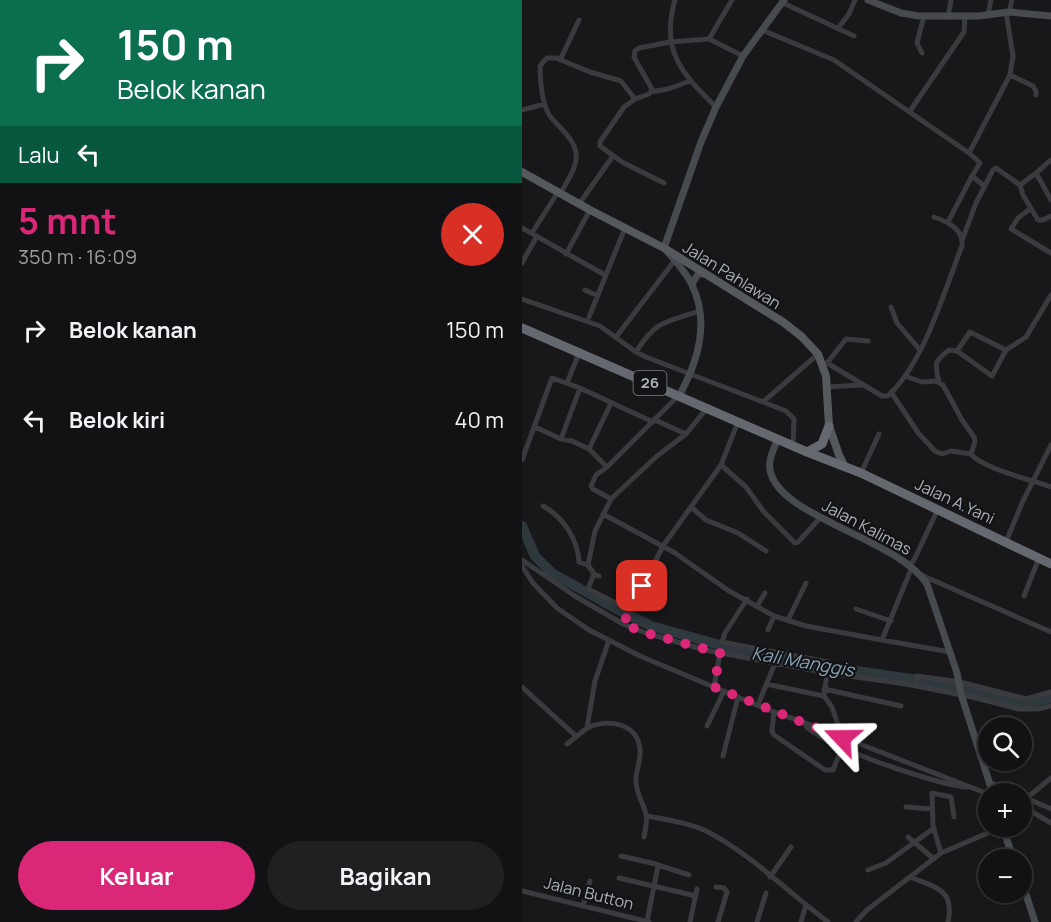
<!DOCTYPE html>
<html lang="id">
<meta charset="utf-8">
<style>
:root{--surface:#121214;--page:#1f2022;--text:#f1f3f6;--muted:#9c9ea0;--line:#313234;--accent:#db2777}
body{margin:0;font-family:Manrope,sans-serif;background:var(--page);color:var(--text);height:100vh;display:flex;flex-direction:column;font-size:22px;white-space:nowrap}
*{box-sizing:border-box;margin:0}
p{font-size:20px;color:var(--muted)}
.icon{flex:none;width:33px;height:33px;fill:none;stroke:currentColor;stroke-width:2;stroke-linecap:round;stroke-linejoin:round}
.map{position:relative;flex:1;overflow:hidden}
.drawer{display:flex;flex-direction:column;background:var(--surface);width:522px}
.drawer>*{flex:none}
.top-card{background:#0b6e4f;color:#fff;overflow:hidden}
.controls{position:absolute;left:456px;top:717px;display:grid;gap:12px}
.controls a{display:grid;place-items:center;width:54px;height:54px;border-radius:50%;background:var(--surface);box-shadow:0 2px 4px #0004,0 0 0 2px var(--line);font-size:30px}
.pin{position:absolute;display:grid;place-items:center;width:51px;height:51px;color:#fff;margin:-26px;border-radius:12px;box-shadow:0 3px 9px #0006}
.me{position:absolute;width:66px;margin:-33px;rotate:293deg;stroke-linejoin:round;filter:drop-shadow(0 0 4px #0008)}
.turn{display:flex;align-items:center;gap:21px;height:126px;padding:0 18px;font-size:27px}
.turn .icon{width:78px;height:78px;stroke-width:2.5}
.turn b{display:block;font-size:42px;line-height:51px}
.then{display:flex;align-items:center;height:57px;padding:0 18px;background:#0003;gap:12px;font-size:22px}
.round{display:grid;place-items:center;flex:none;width:63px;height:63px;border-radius:32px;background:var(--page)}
.summary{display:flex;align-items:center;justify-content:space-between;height:102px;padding:0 18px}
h1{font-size:36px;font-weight:700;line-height:45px;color:var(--accent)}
.button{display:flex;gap:12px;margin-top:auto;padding:12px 18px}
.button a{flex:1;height:69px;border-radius:36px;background:var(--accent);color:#fff;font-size:24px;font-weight:700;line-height:69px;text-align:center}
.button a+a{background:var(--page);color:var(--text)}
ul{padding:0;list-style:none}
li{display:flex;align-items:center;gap:18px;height:90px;padding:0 18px}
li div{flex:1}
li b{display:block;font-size:22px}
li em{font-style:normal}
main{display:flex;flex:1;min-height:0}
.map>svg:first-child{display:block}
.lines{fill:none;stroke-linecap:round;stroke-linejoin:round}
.river{stroke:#2f383d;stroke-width:10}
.street{stroke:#393b3f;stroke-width:5}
.secondary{stroke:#474a4e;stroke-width:7}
.primary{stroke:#55585d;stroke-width:8}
.highway{stroke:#65696f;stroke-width:9}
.route{stroke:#db2777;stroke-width:10;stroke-dasharray:0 18}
.labels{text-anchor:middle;stroke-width:4.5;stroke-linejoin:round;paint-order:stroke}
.shield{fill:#131315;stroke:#7d8288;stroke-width:1.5}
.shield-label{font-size:15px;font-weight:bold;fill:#abb1b9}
.street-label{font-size:16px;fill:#abb1b9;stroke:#131315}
.water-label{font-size:18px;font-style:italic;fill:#85a2b1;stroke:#131315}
</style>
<main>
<section class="drawer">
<div class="top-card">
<div class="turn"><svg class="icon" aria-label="right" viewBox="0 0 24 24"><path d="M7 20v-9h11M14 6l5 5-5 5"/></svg><div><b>150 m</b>Belok kanan</div></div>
<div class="then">Lalu<svg class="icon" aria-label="left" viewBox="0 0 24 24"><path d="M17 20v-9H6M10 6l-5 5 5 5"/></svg></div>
</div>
<div class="summary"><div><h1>5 mnt</h1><p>350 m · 16:09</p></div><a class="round" style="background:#d93025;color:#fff"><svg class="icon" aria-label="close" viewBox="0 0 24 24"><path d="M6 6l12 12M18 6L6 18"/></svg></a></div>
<ul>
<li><svg class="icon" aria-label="right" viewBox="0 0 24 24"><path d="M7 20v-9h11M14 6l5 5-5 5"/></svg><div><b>Belok kanan</b></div><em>150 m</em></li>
<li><svg class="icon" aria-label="left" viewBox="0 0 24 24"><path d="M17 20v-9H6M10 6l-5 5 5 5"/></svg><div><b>Belok kiri</b></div><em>40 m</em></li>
</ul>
<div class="button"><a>Keluar</a><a>Bagikan</a></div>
</section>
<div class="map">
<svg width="529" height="922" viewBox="0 0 529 922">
<rect width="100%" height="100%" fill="#18181a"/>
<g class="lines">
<path class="river" d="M0 526 13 556 30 573 89 606 129 626 245 658 396 680 504 704 529 698"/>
<path class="street" d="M153 0C138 50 160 74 194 107
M261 3 332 36
M487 12 490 0
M466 14 469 0
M426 17 429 0
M316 28 327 14 333 0
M240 30 312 60 447 153 488 75 491 56 484 12
M187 39 210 0
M400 53 395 43 402 16
M38 60 57 20
M488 75 511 86 514 91V95
M129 92 146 89 168 81
M113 99 102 107 78 142V146L100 162 142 183
M0 110 22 104
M388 111 442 32 443 16
M447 153 458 163 450 176 462 186
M529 160 514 173 529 200
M498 185 514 173
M39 193C44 182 56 167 54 154 53 139 37 128 28 116 20 105 18 80 18 66L25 58H34L68 72 99 81 113 99 127 94 130 89 112 57 113 51 117 48 148 42 187 39 221 56
M57 204 91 156
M508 209 496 218 489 229 529 253
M426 222 450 176
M0 228 83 275
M10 233 36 192
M441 238 454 203 471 170 474 168 498 185 501 195 516 220H521L529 216
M44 254 68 210
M0 263 15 236
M63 290 76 296
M0 299 78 326 114 352 124 357 241 402 296 354
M369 307 375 323 398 350
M67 317 103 228
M94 337 153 260
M484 350 504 337 529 295
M114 352C134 320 143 323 177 311
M305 363 324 339 346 341
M299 364 305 363 360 396H366C403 361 421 294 440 246 442 229 426 222 412 217
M383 376 400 382 414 381 421 385 440 420 452 437 453 442 449 454C459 468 510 480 529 487
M417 382C413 364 411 362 427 350L435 351 470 376 484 350 448 332 435 351
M45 383 57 353
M305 387 339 385
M369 392 397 434 413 451 420 454 429 451 449 454
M241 402 264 411 272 419 271 445
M133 420 164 434
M13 427 39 439 50 441 67 449 85 467 156 396
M39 439 58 388
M67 449 89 403
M0 460 30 378 58 388 131 422
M199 465 224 487 242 512 273 543 276 542 298 518
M85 467 74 475 69 486 71 489 89 499
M339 473 357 434
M21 506C41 517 56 539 57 562L66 565
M169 507 184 520 216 533 244 551
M81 514 153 553 207 591 252 616 284 626 360 640 390 567
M484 542 500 503 529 445
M0 560 53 596 101 624 124 633 183 650 305 673 384 684 450 697 497 709H516L529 706
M387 565 392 560 416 509
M0 566 11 583 35 608 67 630 118 656 244 709C269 718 295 727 320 737V748L311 770H303L252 735 250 731 252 712
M72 574 66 589 108 610
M399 575 529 632
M77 576 72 574 66 565 73 531 89 499 135 456 164 434 185 408
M502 596 517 558
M225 599 203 633 200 642 306 662
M235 606 243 593
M334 609 369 621
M266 620 284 583
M101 624 141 546 199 465 216 422
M246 630 252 616
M360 640 428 652
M305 673 302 696 310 707 320 737 466 794
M244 684 302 696
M393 686 395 676 438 682 504 699 529 692
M0 687 54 736
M192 687 198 653
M302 689 379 706
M236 705 253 663
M282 723C292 744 418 786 445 787
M185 726 202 691
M65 728C86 718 117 723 118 751 119 761 114 770 114 779 113 792 121 802 124 814 126 820 123 830 122 837
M45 744 65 728 73 681 87 640
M201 756 216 697
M467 782 495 794
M500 796 529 809
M505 798 529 778
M500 806 529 823
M384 807 410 809
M125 816C146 820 169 823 188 833 231 856 267 893 306 922
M386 837 412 859
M419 853 411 826 410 793 429 797 432 817
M99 856 134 864 136 866 125 921
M136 865 167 875
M346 870 364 863 412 828
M248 877 269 847
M388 877C413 887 433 889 426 922
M97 878 174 896
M194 887 202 888 205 892 196 922
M0 891 127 922
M61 906 68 881
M168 922 175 889
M235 922 244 893
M279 922 284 905
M334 922 345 910 419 853 480 827"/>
<path class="secondary" d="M346 0 379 13 397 16H457L487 12 529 16
M170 284 176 274H182
M157 396C176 362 188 322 170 285 164 272 152 259 142 248L179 142 194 107 221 56 262 0
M256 439C252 449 246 459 248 470 256 517 375 538 405 584L435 673 439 694 471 794
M480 826 492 860
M500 882 513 922"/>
<path class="primary" d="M0 172 68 210 142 248 261 322 279 336 296 354 304 376 307 426 317 455 323 467"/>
<path class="highway" d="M0 328 285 452 339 473 529 564
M285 452 300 444 307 426"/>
</g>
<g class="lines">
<path class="route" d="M120 586 101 624 124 633 198 653 192 687 320 738"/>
</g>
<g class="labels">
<rect class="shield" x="111.5" y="371" width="33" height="24" rx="4.5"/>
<g class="shield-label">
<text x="128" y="388">26</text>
</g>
<g class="street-label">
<text transform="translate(210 275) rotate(32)" y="6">Jalan Pahlawan</text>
<text transform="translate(433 501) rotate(25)" y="6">Jalan A.Yani</text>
<text transform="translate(345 527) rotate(28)" y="6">Jalan Kalimas</text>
<text transform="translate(67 893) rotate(14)" y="6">Jalan Button</text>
</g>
<g class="water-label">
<text transform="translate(281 662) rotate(10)" y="6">Kali Manggis</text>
</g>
</g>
</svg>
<div class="controls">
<a><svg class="icon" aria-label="search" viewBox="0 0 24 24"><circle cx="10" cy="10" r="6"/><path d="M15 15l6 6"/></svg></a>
<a>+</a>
<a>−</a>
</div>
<div class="pin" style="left:120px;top:586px;background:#d93025"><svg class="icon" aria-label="arrive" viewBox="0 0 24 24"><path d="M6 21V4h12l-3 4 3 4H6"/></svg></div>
<svg class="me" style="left:320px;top:738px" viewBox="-20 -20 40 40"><path d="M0-17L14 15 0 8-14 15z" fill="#db2777" stroke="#fff" stroke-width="4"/></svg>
</div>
</main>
